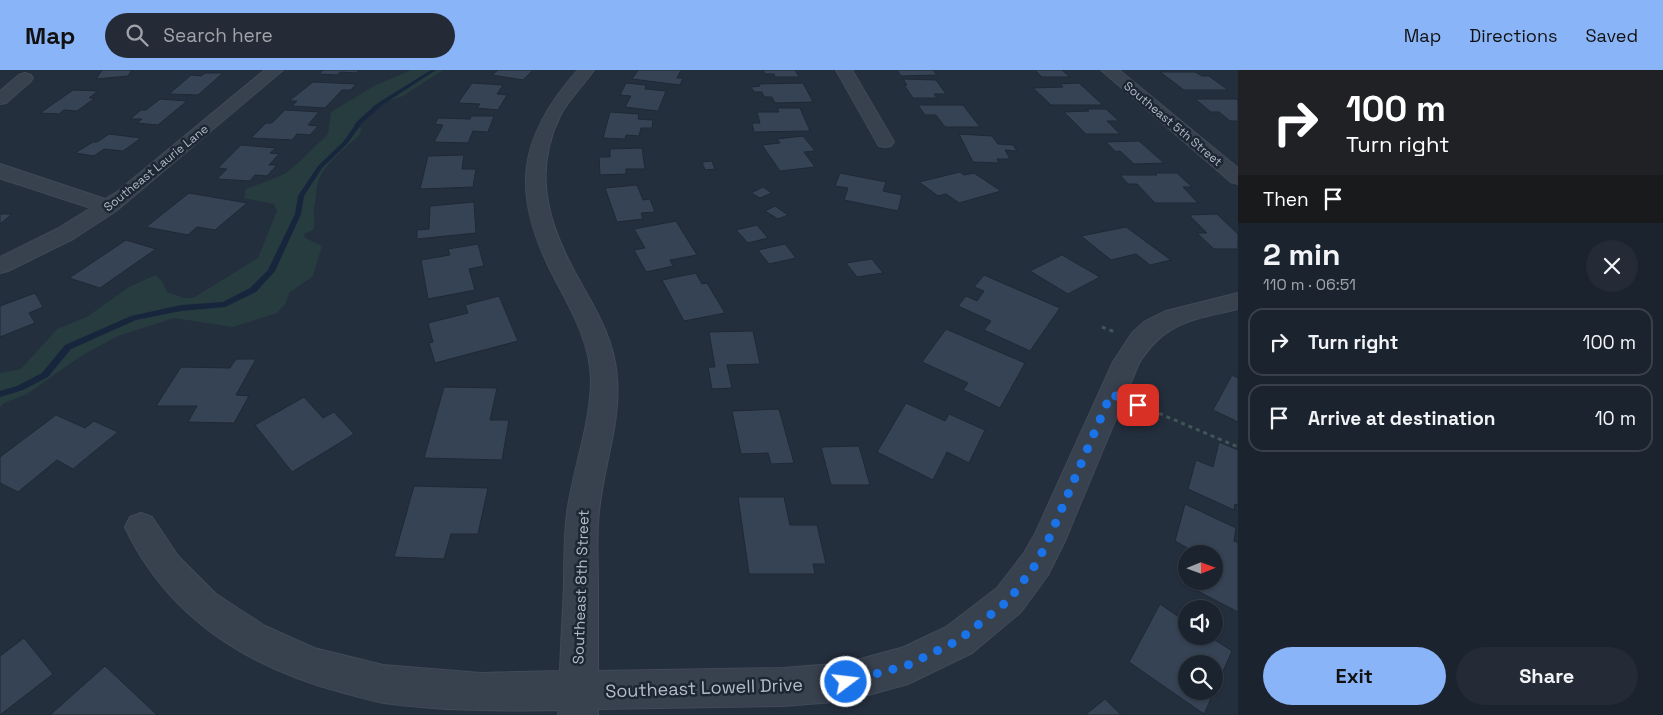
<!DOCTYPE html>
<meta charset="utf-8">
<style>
:root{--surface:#1b232e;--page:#242b36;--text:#f1f3f6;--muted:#a0a4aa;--line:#39404a;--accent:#8ab4f8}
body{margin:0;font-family:"Space Grotesk",sans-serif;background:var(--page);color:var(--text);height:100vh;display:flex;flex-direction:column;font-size:19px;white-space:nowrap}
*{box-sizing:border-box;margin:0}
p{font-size:16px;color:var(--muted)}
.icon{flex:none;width:28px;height:28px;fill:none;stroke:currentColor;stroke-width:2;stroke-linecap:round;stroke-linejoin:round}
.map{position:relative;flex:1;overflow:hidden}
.drawer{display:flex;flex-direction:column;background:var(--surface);width:425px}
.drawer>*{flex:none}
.hud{background:#202124;color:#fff;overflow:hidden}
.needle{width:32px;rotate:89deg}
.tools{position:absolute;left:1178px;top:475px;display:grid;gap:10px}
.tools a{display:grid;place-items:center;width:45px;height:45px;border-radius:50%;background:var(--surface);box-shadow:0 1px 4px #0004,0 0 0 1px var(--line);font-size:25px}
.pin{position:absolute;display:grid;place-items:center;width:42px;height:42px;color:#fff;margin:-21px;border-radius:10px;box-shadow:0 2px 8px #0006}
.me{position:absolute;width:55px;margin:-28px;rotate:75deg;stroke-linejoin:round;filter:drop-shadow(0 0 4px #0008)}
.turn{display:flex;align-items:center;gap:18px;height:105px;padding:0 25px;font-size:22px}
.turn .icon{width:65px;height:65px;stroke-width:2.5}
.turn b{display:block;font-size:35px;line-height:42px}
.then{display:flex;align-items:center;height:48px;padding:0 25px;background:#0003;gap:10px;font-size:19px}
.round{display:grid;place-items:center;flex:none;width:52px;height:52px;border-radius:26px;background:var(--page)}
.head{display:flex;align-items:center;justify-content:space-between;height:85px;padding:0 25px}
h1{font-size:30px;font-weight:700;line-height:38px}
.cta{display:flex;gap:10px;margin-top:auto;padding:10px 25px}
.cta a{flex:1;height:58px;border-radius:30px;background:var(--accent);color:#111;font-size:20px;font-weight:700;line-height:58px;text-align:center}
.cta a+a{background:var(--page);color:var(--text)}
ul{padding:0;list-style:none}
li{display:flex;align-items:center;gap:15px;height:68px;margin:0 10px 8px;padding:0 15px;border:2px solid var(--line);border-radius:15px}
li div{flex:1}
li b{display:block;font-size:19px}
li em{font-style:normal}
header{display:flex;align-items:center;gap:30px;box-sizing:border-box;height:70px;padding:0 25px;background:var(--accent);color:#111}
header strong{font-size:24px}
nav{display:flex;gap:28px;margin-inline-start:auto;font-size:18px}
.search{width:350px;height:45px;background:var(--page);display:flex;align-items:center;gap:12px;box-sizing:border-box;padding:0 18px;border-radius:28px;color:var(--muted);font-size:19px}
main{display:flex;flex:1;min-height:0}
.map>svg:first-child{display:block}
.green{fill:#263c3f}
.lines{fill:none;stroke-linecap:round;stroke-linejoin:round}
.stream{fill:#17263c;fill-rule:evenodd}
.building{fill:#364354;stroke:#1f2835;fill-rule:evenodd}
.minor-casing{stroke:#414a57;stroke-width:2}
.path{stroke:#3f5557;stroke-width:3;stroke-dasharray:4 4;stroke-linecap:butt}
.minor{fill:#38414e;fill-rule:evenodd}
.route{stroke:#1a73e8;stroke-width:9;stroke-dasharray:0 16.2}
.labels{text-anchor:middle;stroke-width:5;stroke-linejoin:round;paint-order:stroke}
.far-street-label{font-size:12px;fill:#b4bcc9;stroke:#1d2633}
.street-label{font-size:15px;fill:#b4bcc9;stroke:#1d2633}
.near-street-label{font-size:18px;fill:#b4bcc9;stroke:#1d2633}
</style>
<header>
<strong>Map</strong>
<div class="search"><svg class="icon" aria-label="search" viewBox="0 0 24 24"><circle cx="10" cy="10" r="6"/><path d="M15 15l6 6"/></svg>Search here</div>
<nav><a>Map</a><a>Directions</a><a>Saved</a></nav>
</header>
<main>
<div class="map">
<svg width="1238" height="645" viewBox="0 0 1238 645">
<rect width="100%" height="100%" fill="#242f3e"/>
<path class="green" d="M411 0H443L403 26 375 35 353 55 362 59 359 65C346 78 323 95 318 112 316 119 316 129 314 138 312 145 317 152 313 160L304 164 305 168 322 176 313 206 289 223 286 233 277 243 233 257 174 248 118 266 81 286 27 324 4 333 0 337V303L21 299 57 259 87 247 129 217 155 205 162 211 167 222 184 228H193L258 188 277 141 274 134 244 128 246 119 285 104 298 93 328 64 331 42 374 16Z"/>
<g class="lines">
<path class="stream" d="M431 0H436L382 35 362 53 347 74 322 98 304 126 301 144 275 201 256 222 225 237 181 241 136 250 71 279 48 307 23 320 0 327V321L17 316 42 303 65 275 131 246 181 235 223 232 250 218 268 200 295 144 298 126 318 96 343 72 358 51 378 33Z"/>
</g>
<path class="building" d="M102 0H132L128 6 96 9Z
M323 0H359L356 3 340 2 337 5 319 4Z
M498 0H533L523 10 492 5Z
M638 0H681L677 8H683L680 15 632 9Z
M763 0H795L799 7H775L774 4H765Z
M897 0H933L937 5 901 6Z
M1035 0H1062L1070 7H1042Z
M1160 2H1195L1202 6H1209L1228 20H1184Z
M205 3H223L198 25 169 24 191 5 201 6Z
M903 9 936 10 946 24H934L937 28H913L904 15H907Z
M313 12 356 14 351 20H342L325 38 292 36 297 31H289Z
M472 13 503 15 497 24 507 25 498 40 477 38 480 34 458 33Z
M626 13 646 15 645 19 666 21 658 41 625 37 631 26 620 25Z
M803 13 813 32 775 33 772 27H764L762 22H754L751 17 760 16 759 14Z
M1079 13 1103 35H1051L1033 18 1063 17 1060 14Z
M73 20 98 21 89 28H95L77 41 64 40 59 44 40 43Z
M160 29 187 31 158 55 137 53 142 49H130L141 40H146Z
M1195 29H1236L1238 30V51H1230L1219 42H1211Z
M918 35H963L980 57H945L936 45H925Z
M777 38H800L810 61 754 62 752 53H760L757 42H779Z
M1086 39H1106L1119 51H1107L1120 64H1086L1064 42 1089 41Z
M285 40 319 42 308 55 318 56 310 65 297 64 292 70 251 68 266 53H272Z
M610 42 639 44 638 49 653 50 652 58H641L639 66 626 65 625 69 603 68Z
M471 46H494L488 62 473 61 468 73 434 72 443 55 435 54 438 48 470 49Z
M109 64 141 68 123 81 104 79 94 86 75 83 93 72H97Z
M959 64 992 66 998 74 1013 75 1017 81 1005 80 1010 89H997L999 93 973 92Z
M803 66 815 81 804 82 815 97 780 101 762 75 780 73 777 69Z
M1139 71 1164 93 1134 94 1120 81 1116 82 1106 72Z
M241 75 276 78 270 83 279 84 269 95H277L267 106 255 105 250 111 217 109 227 99 218 98Z
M642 78 645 99H626V104L600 105 599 87H610V79Z
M464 85 462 99H476L473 117 420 119 428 86Z
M712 91 715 99 705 100 702 92Z
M960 102 964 105 974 103 1001 121 959 133 946 124 938 126 919 112Z
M840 103 886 112 883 121 902 125 898 141 844 130 848 118 835 116Z
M1155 103H1177L1192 117H1183L1198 133H1155L1137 114H1128L1120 105H1157Z
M637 115 643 130 650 129 655 142 641 143 643 149 617 152 605 118Z
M763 117 772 123 760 128 751 123Z
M189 123 247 133 215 160 197 157 188 165 146 157Z
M474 132 476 163 417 169V160L429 159 430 136Z
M775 136 788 145 778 149 765 141Z
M0 144H12L0 154Z
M1217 144 1238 164V179H1214L1197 163H1207L1189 145Z
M676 151 697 185 670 190 673 196 646 202 634 180 645 178 634 159Z
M757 155 768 168 748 173 736 160Z
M1126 157 1171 190 1150 195 1136 184 1111 190 1081 166Z
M126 170 156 179 100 218 69 208Z
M478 174 484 196 469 199 475 220 428 229 421 190 450 185 448 179Z
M785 174 796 188 769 194 758 180Z
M1062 185 1100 207 1068 224 1030 201Z
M872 189 883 203 857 207 846 193Z
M696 203 702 214 707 213 725 243 684 251 662 210Z
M984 205 1060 238 1030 281 984 260 991 251 958 236 966 226 977 231 984 221 974 217Z
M35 223 43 237 29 243 35 253 0 267V236Z
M499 226 518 271 435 293 429 273 433 272 428 253 468 243 465 235Z
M946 259 1025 293 1000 338 963 320 968 313 922 292Z
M753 261 760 294 727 295 732 318 712 319 708 297H715L709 262Z
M236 289H256L236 325 249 326 234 353 188 352 197 336H156L181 297 230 298Z
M1232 305 1238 308V352L1213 340Z
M444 317 497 318 490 350H509L502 390 424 388Z
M304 327 323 348 334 342 354 364 292 402 255 355Z
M906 333 945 351 949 344 985 360 969 393 947 382 933 410 877 382Z
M779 339 794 393 771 394 768 383 741 384 732 341Z
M56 345 85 358 94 351 118 362 73 399 57 390 18 422 0 413V387Z
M1219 372 1238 380V435L1235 434 1234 440 1188 419 1196 390 1213 397Z
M859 376 870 415H831L821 377Z
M414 416 488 418 478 464H451L444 489 394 487Z
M738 427H784L790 455H817L826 494H813L815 504H749Z
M1185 434 1236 458 1234 471 1238 473V542L1190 517 1191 511H1214V484H1198L1175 471Z
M1160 534 1186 552V566H1209L1232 581 1204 644 1129 592ZM1186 594H1214V621H1186Z
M24 568 53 604 0 645V586Z
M105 596 157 645H50Z
M1105 629 1121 645H1085Z"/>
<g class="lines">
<g class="minor-casing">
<path id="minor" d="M265 0H283L116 141 73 169 8 201 0 203V187L57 159 91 138 2 109 0 108V94L105 129 117 122Z
M578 0H594C583 16 569 28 560 46 530 107 551 162 583 217 599 245 615 274 617 308 621 353 603 397 599 442 596 466 598 490 598 514 598 543 598 572 598 601L783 598 846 593 904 577 946 557 997 518 1024 483 1035 464 1113 292 1132 263 1144 252 1166 241 1238 223V239C1193 250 1165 251 1139 293L1064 473 1048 505 1021 542 972 583 908 614 846 631 783 636 598 639V645H558L559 640C500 641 442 641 384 633 371 631 357 626 344 623 249 598 168 548 125 457L130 447 141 443 152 447 178 486 216 524 265 556 314 578 383 595 481 603 560 601C561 572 563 544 564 515 564 491 564 467 567 443 573 398 591 355 591 309 590 271 571 240 554 207 511 125 516 69 578 0Z
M836 0H852L894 72 891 76 885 77 879 76Z
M1101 0H1119L1238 98V114L1231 112Z
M25 3 31 5 33 8 31 11 6 33 0 34V21L19 5Z"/>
</g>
<path class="path" d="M1102 257 1115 262
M1137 334 1238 377"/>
<use href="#minor" class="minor"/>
</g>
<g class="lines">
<path class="route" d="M846 612 908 595 959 570 1009 530 1036 494 1047 473 1111 324 1138 335"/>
</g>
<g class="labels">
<g class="far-street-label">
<text transform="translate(1173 54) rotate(40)" y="4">Southeast 5th Street</text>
<text transform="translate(156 98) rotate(-39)" y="4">Southeast Laurie Lane</text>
</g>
<g class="street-label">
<text transform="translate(581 517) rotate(-88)" y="5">Southeast 8th Street</text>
</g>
<g class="near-street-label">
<text transform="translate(704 618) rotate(-2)" y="6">Southeast Lowell Drive</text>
</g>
</g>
</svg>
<div class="tools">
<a><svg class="needle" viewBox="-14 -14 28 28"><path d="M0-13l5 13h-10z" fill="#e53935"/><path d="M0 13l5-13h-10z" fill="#a0a4aa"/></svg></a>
<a><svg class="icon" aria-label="sound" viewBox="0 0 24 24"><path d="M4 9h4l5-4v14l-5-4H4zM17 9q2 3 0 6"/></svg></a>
<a><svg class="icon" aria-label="search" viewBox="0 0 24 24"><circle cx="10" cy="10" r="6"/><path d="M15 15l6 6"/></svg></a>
</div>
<div class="pin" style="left:1138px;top:335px;background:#d93025"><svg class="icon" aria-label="arrive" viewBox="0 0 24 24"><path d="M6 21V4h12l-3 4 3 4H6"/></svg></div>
<svg class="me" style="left:846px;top:612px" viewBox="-20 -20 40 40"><circle r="17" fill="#1a73e8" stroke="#fff" stroke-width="3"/><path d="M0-11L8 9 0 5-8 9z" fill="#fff"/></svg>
</div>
<section class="drawer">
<div class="hud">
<div class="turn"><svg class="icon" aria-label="right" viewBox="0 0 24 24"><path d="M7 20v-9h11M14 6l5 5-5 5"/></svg><div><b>100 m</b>Turn right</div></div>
<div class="then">Then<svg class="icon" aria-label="arrive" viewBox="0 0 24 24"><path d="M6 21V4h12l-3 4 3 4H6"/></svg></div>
</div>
<div class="head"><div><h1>2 min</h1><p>110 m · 06:51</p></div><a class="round"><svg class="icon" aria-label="close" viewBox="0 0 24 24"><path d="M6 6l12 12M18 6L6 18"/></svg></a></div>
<ul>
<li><svg class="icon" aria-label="right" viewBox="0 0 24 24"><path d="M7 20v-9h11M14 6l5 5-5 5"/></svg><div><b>Turn right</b></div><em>100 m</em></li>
<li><svg class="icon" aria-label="arrive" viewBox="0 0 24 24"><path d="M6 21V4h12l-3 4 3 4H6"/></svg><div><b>Arrive at destination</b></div><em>10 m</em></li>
</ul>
<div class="cta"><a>Exit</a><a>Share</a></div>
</section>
</main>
